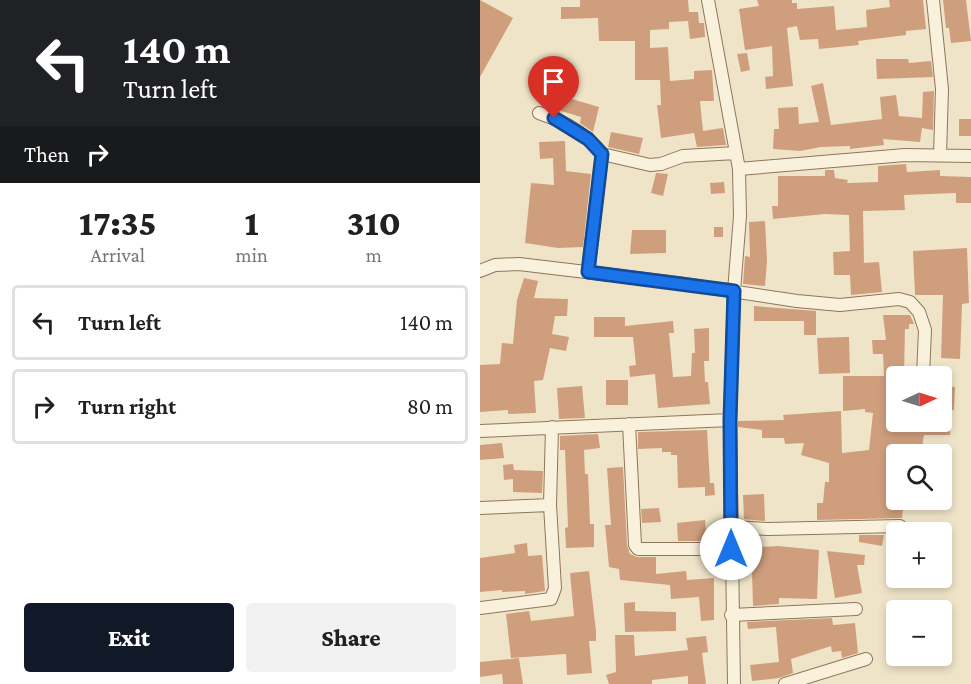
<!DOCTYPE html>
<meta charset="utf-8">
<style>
:root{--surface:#fff;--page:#f2f2f2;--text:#202124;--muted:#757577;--line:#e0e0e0;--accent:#111827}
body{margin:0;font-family:"Crimson Pro",serif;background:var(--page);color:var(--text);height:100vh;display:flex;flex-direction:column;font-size:22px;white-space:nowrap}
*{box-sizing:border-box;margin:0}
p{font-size:20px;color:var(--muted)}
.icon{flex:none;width:33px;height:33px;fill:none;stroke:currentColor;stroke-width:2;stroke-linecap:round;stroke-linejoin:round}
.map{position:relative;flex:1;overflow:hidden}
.drawer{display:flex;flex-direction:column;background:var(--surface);width:480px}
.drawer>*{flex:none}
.banner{background:#202124;color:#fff;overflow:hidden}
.needle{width:39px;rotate:86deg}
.controls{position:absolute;left:406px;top:366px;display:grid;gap:12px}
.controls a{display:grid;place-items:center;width:66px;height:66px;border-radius:6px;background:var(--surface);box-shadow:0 3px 9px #0003;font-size:30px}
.pin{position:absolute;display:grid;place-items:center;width:51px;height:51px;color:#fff;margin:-62px -26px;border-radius:50% 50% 50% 0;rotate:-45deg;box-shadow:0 0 6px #0007}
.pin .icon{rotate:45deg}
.me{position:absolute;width:66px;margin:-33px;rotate:0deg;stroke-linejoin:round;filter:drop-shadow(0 0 4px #0008)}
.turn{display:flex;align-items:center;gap:21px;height:126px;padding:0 24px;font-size:27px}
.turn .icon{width:78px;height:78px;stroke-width:2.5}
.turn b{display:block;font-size:42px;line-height:51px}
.then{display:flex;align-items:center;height:57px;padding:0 24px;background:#0003;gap:12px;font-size:22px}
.eta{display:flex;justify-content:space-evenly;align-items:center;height:102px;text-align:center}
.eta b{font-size:36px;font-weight:800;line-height:42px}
.primary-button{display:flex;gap:12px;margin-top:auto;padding:12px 24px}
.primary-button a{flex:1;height:69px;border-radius:6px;background:var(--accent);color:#fff;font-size:24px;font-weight:800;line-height:69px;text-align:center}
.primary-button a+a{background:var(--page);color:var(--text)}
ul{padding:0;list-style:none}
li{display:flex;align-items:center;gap:18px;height:75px;margin:0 12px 9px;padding:0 12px;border:3px solid var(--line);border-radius:6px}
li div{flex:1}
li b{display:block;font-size:22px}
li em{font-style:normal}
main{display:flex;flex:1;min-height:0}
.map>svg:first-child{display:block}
.building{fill:#cf9f7d}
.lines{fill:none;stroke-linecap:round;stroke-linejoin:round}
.minor-casing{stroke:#8d765c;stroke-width:14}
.minor{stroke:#faf1dc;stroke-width:12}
.route-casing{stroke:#114b97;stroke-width:15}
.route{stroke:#1a73e8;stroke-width:10}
</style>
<main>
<section class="drawer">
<div class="banner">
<div class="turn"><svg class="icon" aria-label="left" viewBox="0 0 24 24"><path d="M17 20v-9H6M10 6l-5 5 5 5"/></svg><div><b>140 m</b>Turn left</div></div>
<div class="then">Then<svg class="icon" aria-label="right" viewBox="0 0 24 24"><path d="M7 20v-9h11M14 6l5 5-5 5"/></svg></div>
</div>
<div class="eta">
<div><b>17:35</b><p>Arrival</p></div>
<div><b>1</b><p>min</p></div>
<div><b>310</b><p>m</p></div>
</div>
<ul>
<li><svg class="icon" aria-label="left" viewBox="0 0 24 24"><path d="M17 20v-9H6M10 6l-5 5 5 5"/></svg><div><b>Turn left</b></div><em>140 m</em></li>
<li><svg class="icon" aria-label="right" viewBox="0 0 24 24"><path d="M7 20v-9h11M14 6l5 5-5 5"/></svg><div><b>Turn right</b></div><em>80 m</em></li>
</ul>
<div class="primary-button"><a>Exit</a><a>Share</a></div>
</section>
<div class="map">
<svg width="491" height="684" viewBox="0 0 491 684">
<rect width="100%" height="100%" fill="#f0e4c8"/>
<path class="building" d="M0 0 33 18 0 77Z
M100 0H208L209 12H218L219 23H224L225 37 210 39 208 21 189 22V29L170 30V48L188 47 190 81 214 79V71L232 70 234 101H220L223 131 243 128 246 145 217 147 214 133 181 138 177 105H181L180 80H155V41H119L118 18 81 19V7H100Z
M277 0H312V3H317V9L354 6 356 30 387 27 386 10 410 7 409 0H443L446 29 426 31V35L378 41 379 45 339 49 338 39 320 40 317 26 307 28 313 86 286 89 285 77 293 76 292 46 265 50 259 9 279 6Z
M463 0H486L491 41 471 43 469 28H466Z
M267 53 270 70 261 72 257 54Z
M396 59H428L429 63 451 61 453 77 397 79Z
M343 83 351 125 402 119 400 97 416 95 419 116 442 118 443 92 454 91 453 130 442 128 440 142 403 139 404 145 370 149V146L341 147 320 151 293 149 294 129H299L298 108 318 107 319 124 339 122 331 86Z
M68 92 119 107 113 132 100 123 101 117 65 106Z
M479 119H491V136H479Z
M131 132 163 138 159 154 128 147Z
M85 141 86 171 111 174 103 247 78 248 45 243 51 183 74 185 73 158 60 159 59 142Z
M426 164 427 172 460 170V176L491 177V203H476V193L424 195 425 210 383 211 384 263 399 262 402 292 371 295 370 275H354L353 252 370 251 369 215 345 214 293 219 292 206H298V176H345V170H354L355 178 368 180 367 183 398 182V166Z
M176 173 188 174 183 196 171 193Z
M244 182 245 193 231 194 230 183Z
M285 221 287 261 285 286 263 284 265 256 270 257 269 222Z
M234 227H243V237H234Z
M152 230H186V253L150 254Z
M487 248 489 303 482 304 480 359 461 358 463 295H435L433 251Z
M44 278 58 281 54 298 88 299 87 316H75L72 334 89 337 86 351 70 348 63 380 54 381 56 413 28 414V410L0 412V365L20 364 22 343 33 344 37 300Z
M274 306 336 311V335H324V321H274Z
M403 315H430L434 324H429V329H425L424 376H417V422H470V435H444L441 454H417V500H424L422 518 337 520V503H343L345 482H349V463L321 455 324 443 305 444 304 438H282V430L258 427V421L304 420 303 415 361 411 362 453 389 450 393 413 385 412V409L363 411V376H404L403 354H393L392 340H406Z
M114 317H145V326L193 321 194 333H189L193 377 211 376 212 353H215L214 329 229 328V361H224L225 382H228L230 404 178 408 175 374 150 377 149 366 156 365 153 337H114Z
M369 337 370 373 339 374 337 338Z
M126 380H148V405H126Z
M102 386 105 418 79 419 77 388Z
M462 386 475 387 474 410H462Z
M227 430 230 483H234L235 495 225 496V487L198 488 197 455H191V452H182V448L158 449V432Z
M118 434 120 448 104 450 105 474H108L110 524H114V547L86 548 85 528 88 527 85 450H80V436Z
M22 443 24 458 0 460V445Z
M33 464 34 470 63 471 62 493 33 492V479L24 480 23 465Z
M143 467 147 545 150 554 157 557H176V574L206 571 207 580 234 578V620L221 621 219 597 191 599 190 585 140 580 139 569 129 567 125 525H131L127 468Z
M284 494 285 521 264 519 263 495Z
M179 508 181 522 162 523 161 509Z
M225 520 227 541H198L197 523Z
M379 535H404L402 546 379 542Z
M47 543 48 556 62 555 65 591 45 594V591L22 592V590L0 592V558L35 553 34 545Z
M298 546 339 550 337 599 299 598V604L273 606 272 572H267L266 548Z
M347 551 385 555 384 565H377L382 593 355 598Z
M109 571 116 631V641H109L112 673 87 675 86 654 31 658 26 614 49 611 51 621 94 616 90 573Z
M155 602V611L196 612V631L145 632 144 603Z
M352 618 353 625 375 623 378 653 362 658 361 651 352 652 351 646 311 659 313 673 299 678 272 681 270 665 299 662 296 627 268 629 267 622Z
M135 635H154L155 656 208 650 206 638 226 636 228 652 222 653 226 684H208V676L172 680V684H129L126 675 136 672Z
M39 658 43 684H23L22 674 0 677V662Z"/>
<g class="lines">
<g class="minor-casing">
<path id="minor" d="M228 0 259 169 260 216 254 291 250 420 254 684
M453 0 462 89 460 155
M59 113C83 121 107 134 122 154L108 272
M122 154 170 165 181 164 203 156 256 153
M259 169 425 155 491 156
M0 271 15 265 39 264 198 283 317 301 360 305 419 299 430 302 439 312 445 330 443 376
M149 424 155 545 158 549H251
M0 431 250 420
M0 508 70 505
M251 527 288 529 420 526
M0 608 71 599 75 588 70 505 72 427
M251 615 376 609
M305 684 386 659"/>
</g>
<use href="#minor" class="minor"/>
</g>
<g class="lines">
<g class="route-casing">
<path id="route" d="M74 118 108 139 122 154 108 272 254 291 250 420 251 549"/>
</g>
<use href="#route" class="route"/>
</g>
</svg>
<div class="controls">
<a><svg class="needle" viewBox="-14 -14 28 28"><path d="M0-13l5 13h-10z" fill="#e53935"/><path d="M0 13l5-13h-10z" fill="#757577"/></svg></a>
<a><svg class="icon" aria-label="search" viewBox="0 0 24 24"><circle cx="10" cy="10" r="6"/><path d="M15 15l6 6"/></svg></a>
<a>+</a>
<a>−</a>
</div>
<div class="pin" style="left:74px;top:118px;background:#d93025"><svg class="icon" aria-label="arrive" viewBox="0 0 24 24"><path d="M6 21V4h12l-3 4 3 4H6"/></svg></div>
<svg class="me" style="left:251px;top:549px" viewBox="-20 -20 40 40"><circle r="19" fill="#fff"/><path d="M0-13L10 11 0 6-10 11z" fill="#1a73e8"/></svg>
</div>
</main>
